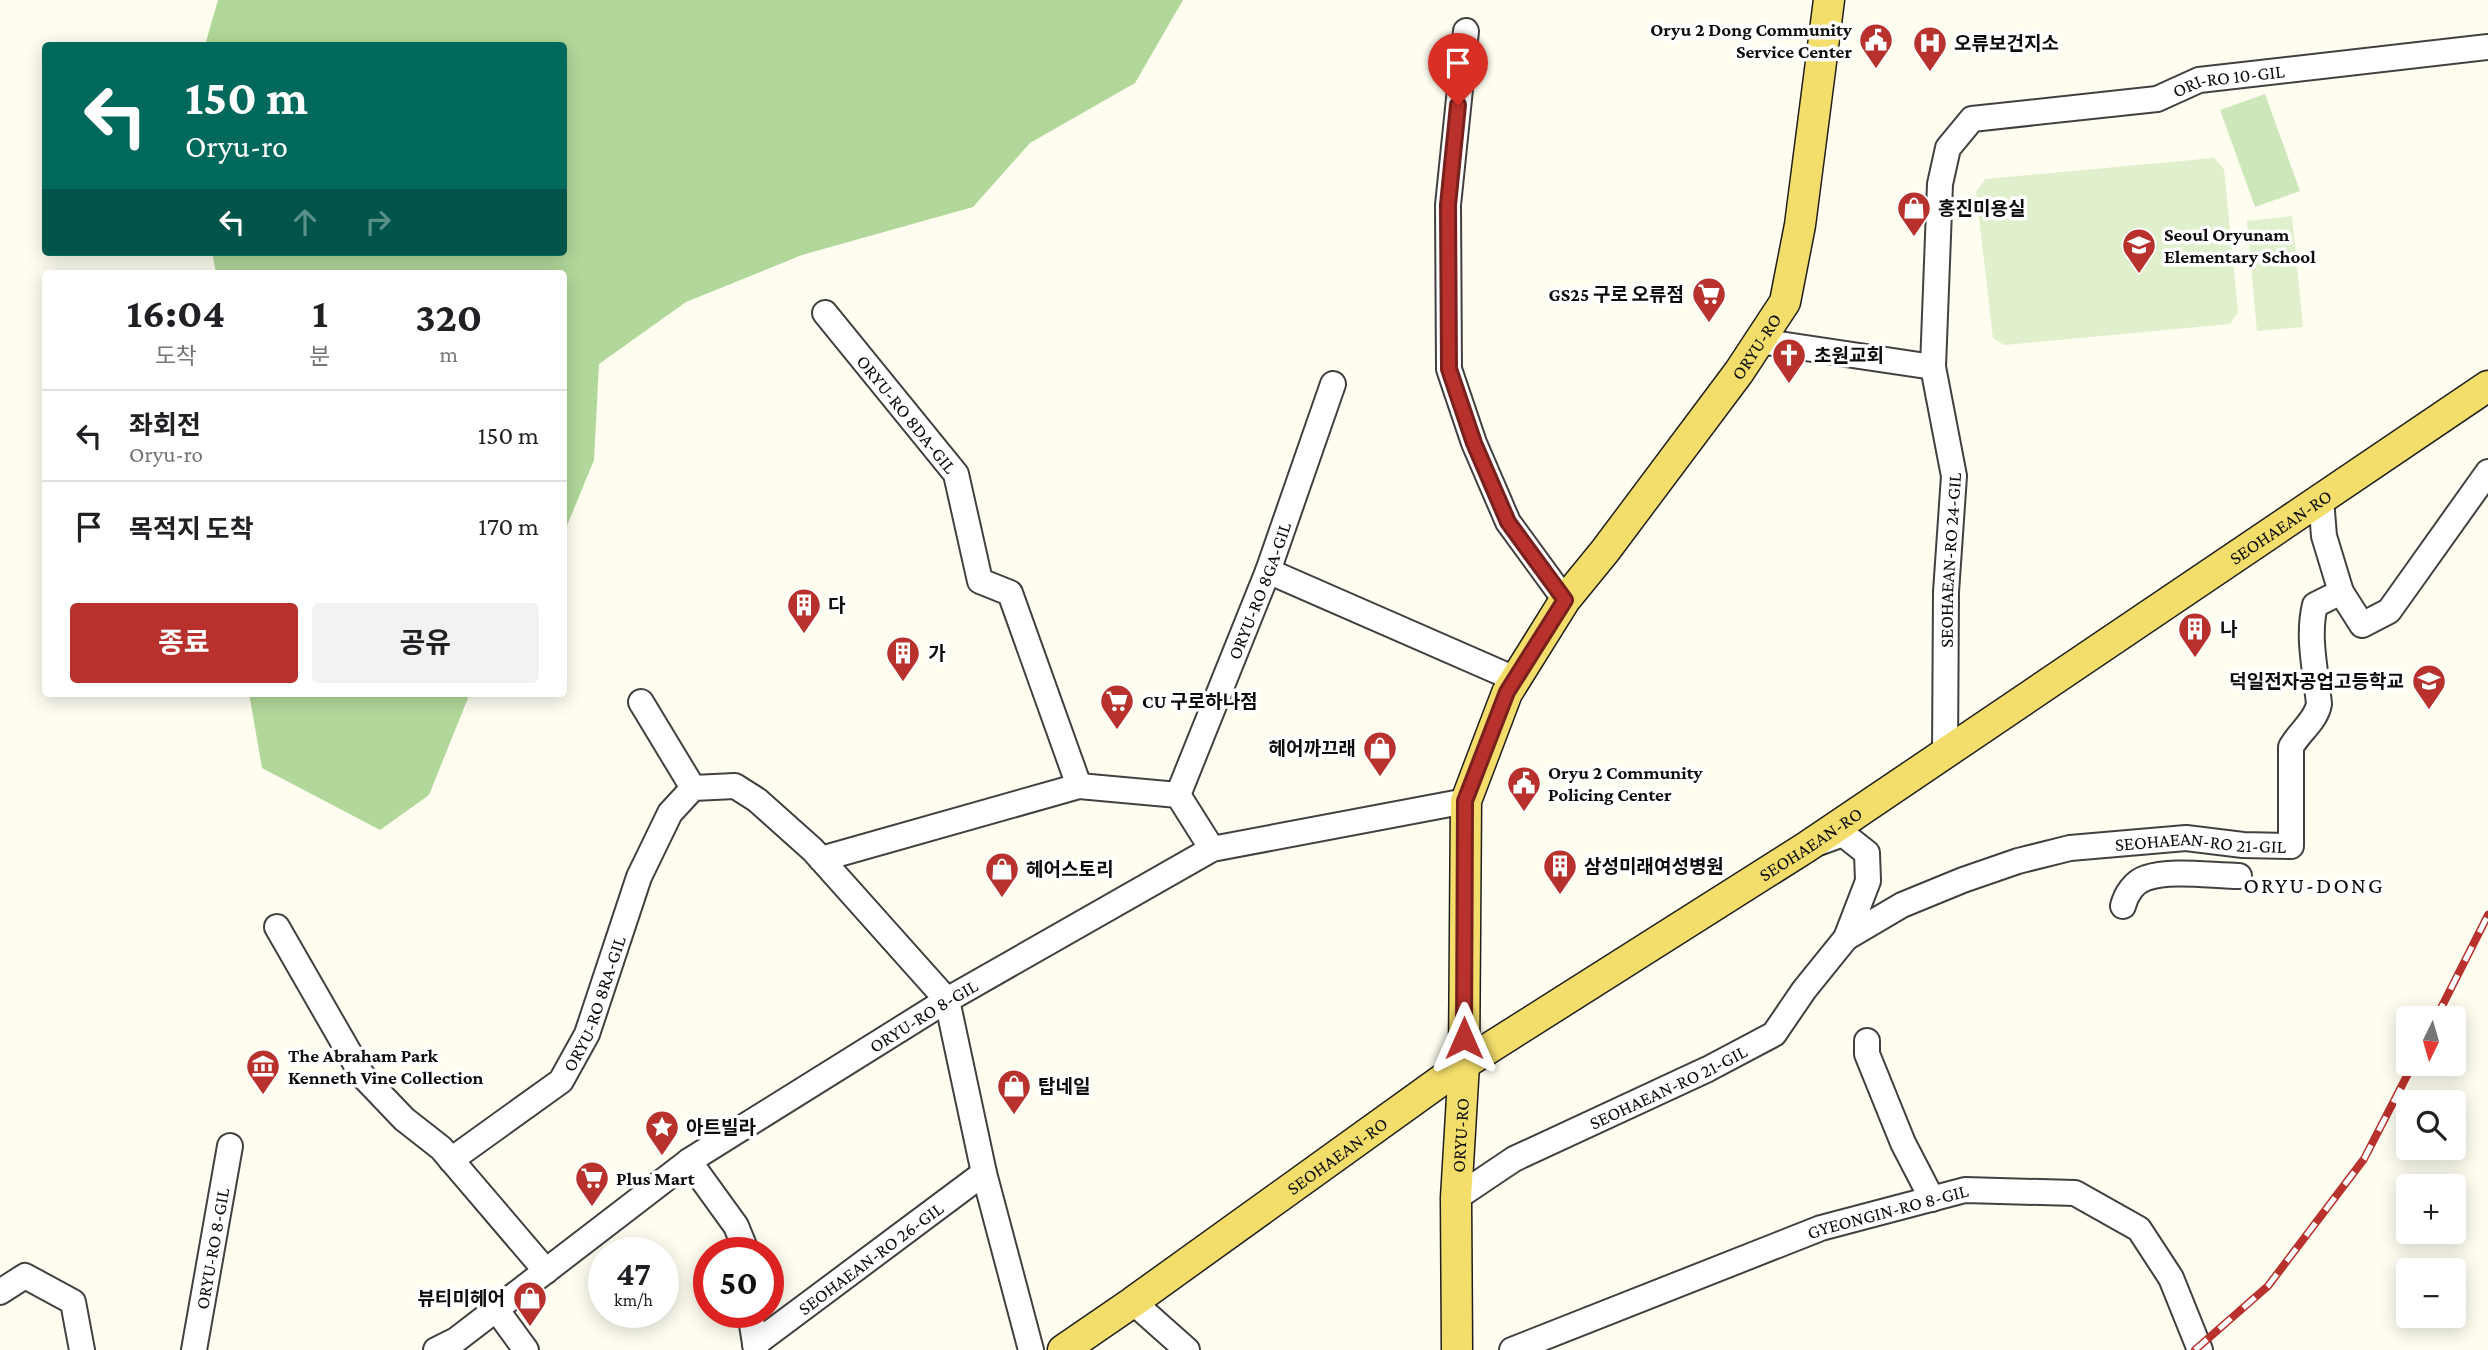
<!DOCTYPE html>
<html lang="ko">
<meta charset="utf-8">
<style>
:root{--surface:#fff;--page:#f2f2f2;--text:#202124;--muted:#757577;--line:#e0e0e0;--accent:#b8312c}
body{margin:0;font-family:"Crimson Pro","Noto Sans KR",serif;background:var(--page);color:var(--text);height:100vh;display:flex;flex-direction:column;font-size:26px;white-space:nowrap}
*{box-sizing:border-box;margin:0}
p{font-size:23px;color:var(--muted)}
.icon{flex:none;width:38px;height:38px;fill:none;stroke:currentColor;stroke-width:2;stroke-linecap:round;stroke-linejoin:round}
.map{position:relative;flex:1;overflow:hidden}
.drawer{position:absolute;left:42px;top:270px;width:525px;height:427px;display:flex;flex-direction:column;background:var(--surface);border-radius:7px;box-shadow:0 4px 18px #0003}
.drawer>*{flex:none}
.guide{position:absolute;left:42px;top:42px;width:525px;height:214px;border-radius:7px;box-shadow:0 4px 18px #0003;background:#00695c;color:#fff;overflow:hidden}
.needle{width:46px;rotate:185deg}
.controls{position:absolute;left:2396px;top:1006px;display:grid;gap:14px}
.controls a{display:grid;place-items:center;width:70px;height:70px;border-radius:7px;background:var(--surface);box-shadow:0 4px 18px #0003;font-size:35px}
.speed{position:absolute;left:588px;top:1237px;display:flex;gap:14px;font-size:35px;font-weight:700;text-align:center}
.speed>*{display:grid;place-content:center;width:91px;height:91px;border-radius:50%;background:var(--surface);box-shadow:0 4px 18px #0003;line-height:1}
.speed small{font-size:18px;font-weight:400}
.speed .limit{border:10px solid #d22;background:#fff;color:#111}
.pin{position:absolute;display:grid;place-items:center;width:60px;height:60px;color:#fff;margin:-72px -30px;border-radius:50% 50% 50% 0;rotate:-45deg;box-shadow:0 0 7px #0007}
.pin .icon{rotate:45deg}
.me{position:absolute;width:77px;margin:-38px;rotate:0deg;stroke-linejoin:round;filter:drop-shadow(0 0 5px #0008)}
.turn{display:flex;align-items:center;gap:24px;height:147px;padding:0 28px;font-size:32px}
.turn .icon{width:91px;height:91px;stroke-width:2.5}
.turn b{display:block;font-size:49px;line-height:60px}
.lanes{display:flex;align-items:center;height:66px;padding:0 28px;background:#0003;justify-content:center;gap:35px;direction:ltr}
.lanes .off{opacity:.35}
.eta{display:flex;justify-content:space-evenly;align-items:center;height:119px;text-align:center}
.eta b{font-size:42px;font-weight:700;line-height:49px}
.primary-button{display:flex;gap:14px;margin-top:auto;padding:14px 28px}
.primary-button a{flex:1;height:80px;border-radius:7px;background:var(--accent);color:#fff;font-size:28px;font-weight:700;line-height:80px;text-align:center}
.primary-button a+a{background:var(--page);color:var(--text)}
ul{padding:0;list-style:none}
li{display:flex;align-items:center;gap:21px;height:91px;padding:0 28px;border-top:2px solid var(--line)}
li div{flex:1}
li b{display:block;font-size:26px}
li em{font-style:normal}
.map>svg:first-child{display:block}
.green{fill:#cee7ba}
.forest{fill:#b1d89a}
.pitch{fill:#e0efcc}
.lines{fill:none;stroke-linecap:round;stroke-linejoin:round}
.minor-casing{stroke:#414141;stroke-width:28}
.major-casing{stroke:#1f1f1f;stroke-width:33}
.minor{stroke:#fff;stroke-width:24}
.major{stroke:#f3dd6b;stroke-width:30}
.rail-casing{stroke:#b8312c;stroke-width:8}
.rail{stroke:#fff;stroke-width:5;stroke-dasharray:16;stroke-linecap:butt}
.route-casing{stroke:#78201d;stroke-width:18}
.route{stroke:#b8312c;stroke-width:12}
.labels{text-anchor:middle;stroke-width:7;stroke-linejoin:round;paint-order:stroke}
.poi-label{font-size:19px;font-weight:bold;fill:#0e0e0e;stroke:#fff;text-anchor:start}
.street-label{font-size:19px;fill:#0e0e0e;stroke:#fff}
.quarter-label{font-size:23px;letter-spacing:2px;fill:#0e0e0e;stroke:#fff}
</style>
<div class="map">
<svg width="2488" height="1350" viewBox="0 0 2488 1350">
<rect width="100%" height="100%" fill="#fefdf0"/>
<path class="green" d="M2265 94 2300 191 2255 207 2220 110Z"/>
<path class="forest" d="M218 0H1183L1135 83 1030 143 973 207 802 255 686 302 599 364 594 460 564 533V273H216L212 252H564V46L205 45Z
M249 693H470L429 795 380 830 262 768Z"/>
<path class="pitch" d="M2214 158 2224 169 2238 312 2230 324 2004 345 1993 338 1976 192 1985 179Z
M2292 216 2303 327 2257 331 2247 221Z"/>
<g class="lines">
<g class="minor-casing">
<g id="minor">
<path d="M1466 31 1448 205 1449 369 1474 443 1508 522 1565 600"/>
<path id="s1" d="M825 313 956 474 980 581 1010 593 1079 786"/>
<path d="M1759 341 1933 367"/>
<path d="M1268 571 1515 679"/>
<path d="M2341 592 2362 625 2389 611 2488 472"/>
<path d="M641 702 693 788"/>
<path id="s2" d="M1945 754 1946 592 1954 476 1933 367 1940 184 1948 148 1972 119 2157 99 2199 80 2488 47"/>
<path id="s3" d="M1178 795 1268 571 1333 384"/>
<path id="s4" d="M1818 843 1843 834 1867 853 1868 881 1846 938 1902 905 1963 880 2018 861 2070 848 2186 838 2243 845 2291 846V747C2299 732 2316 721 2319 704 2316 672 2307 637 2315 605L2341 592 2324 536 2321 499"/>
<path d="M821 859 1079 786 1178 795 1212 849"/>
<path d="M2123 906C2126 894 2134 882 2146 878 2171 869 2213 876 2239 876"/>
<path d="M277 927 362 1075 404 1119 441 1148 546 1271"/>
<path d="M947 1000 984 1173 1031 1350"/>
<path d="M1867 1041V1054L1903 1143 1932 1199"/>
<path id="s5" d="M451 1160 561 1081 587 1034 639 877 670 813 693 788 735 786 757 800 813 850 947 1000"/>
<path d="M689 1161 736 1226 747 1253"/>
<path id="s6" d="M1456 1198 1514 1159 1708 1069 1774 1034 1804 990 1846 938"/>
<path d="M0 1292 25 1276 73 1302 82 1350"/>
<path d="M1133 1302 1187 1350"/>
<path d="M496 1309 526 1350"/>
<path d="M750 1312 756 1350"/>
<path id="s7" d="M755 1344 984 1173"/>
<path id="s8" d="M194 1350 230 1146"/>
<path id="s9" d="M436 1350 456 1340 689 1161 947 1000 1212 849 1466 801"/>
<path id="s10" d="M1512 1350 1821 1228 1965 1190 2075 1193 2139 1229 2171 1278 2200 1350"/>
</g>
</g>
<g class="major-casing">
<g id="major">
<path id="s11" d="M1063 1350 1133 1302 1464 1064 1805 848 2488 386"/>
<path id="s12" d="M1457 1350 1456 1198 1464 1064 1466 801 1507 693 1565 600 1605 551 1739 372 1785 302 1800 225 1829 0"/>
</g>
</g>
<use href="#minor" class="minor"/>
<use href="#major" class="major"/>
<g class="rail-casing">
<path id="rail" d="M2436 1018 2488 915
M2195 1350 2268 1286 2364 1159 2413 1064"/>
</g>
<use href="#rail" class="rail"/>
</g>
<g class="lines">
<g class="route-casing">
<path id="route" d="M1458 105 1448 205 1449 369 1474 443 1508 522 1565 600 1507 692 1465 801 1464 1038"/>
</g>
<use href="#route" class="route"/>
</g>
<defs>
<g id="civic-pin" transform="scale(1.75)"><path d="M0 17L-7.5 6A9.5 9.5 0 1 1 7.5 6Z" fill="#b8312c" stroke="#fff"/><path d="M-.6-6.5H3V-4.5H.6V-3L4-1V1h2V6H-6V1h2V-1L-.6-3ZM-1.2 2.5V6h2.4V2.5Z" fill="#fff"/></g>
<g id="hospital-pin" transform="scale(1.75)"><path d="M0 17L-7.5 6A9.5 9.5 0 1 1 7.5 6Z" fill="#b8312c" stroke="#fff"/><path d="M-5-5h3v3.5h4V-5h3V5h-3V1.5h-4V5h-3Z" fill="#fff"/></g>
<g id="shop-pin" transform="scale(1.75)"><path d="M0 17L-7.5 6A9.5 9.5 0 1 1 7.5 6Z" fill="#b8312c" stroke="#fff"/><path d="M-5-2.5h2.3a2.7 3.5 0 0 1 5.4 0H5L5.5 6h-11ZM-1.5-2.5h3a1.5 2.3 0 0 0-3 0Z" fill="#fff"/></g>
<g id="school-pin" transform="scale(1.75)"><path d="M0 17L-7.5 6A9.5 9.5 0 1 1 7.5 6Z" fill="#b8312c" stroke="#fff"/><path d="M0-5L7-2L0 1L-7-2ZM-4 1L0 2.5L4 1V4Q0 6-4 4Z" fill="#fff"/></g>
<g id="supermarket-pin" transform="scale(1.75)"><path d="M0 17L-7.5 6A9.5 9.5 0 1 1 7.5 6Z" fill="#b8312c" stroke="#fff"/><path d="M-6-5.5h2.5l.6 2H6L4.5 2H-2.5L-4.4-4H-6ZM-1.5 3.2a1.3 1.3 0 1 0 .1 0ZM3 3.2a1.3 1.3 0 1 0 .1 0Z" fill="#fff"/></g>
<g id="church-pin" transform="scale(1.75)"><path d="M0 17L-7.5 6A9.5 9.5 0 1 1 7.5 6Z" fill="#b8312c" stroke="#fff"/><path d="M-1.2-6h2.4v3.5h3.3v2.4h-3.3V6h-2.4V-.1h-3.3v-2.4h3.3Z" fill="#fff"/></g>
<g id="building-pin" transform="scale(1.75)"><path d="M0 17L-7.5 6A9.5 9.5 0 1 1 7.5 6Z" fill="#b8312c" stroke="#fff"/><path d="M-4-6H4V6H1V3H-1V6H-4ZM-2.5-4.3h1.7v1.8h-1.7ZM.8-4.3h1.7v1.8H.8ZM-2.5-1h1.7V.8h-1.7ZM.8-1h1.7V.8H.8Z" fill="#fff"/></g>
<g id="museum-pin" transform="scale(1.75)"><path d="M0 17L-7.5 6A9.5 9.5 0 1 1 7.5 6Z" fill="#b8312c" stroke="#fff"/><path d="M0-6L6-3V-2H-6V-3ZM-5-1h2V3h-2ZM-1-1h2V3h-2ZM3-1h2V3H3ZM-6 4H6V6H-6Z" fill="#fff"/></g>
<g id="sight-pin" transform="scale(1.75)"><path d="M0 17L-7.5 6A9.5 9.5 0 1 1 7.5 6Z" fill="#b8312c" stroke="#fff"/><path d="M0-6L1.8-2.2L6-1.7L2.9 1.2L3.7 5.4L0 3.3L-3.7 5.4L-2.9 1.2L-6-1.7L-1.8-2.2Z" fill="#fff"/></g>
</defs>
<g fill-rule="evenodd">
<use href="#civic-pin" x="1876" y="40"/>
<use href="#hospital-pin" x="1930" y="43"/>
<use href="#shop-pin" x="1914" y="208"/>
<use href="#school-pin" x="2139" y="245"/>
<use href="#supermarket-pin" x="1709" y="294"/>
<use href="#church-pin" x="1789" y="355"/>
<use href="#building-pin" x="804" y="605"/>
<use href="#building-pin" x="2195" y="629"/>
<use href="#building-pin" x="903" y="653"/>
<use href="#school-pin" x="2429" y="681"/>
<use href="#supermarket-pin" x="1117" y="701"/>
<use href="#shop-pin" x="1380" y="748"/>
<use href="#civic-pin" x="1524" y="783"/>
<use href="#building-pin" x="1560" y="866"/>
<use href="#shop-pin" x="1002" y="869"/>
<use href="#museum-pin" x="263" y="1066"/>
<use href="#shop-pin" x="1014" y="1086"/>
<use href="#sight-pin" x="662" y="1127"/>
<use href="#supermarket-pin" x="592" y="1178"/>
<use href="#shop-pin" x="530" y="1298"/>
</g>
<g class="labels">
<g class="poi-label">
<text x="1852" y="36" text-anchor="end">Oryu 2 Dong Community<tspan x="1852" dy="22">Service Center</tspan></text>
<text x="1954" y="50">오류보건지소</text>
<text x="1938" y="215">홍진미용실</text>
<text x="2164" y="241">Seoul Oryunam<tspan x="2164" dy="22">Elementary School</tspan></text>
<text x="1684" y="301" text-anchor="end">GS25 구로 오류점</text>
<text x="1814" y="362">초원교회</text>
<text x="828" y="612">다</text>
<text x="2220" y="636">나</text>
<text x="928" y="660">가</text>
<text x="2404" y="688" text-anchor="end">덕일전자공업고등학교</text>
<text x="1142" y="708">CU 구로하나점</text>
<text x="1356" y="755" text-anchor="end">헤어까끄래</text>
<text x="1548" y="779">Oryu 2 Community<tspan x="1548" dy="22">Policing Center</tspan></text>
<text x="1584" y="873">삼성미래여성병원</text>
<text x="1026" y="876">헤어스토리</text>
<text x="288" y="1062">The Abraham Park<tspan x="288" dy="22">Kenneth Vine Collection</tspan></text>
<text x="1038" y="1093">탑네일</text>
<text x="686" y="1134">아트빌라</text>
<text x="616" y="1185">Plus Mart</text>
<text x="505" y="1305" text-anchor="end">뷰티미헤어</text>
</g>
<g class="street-label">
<text dy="7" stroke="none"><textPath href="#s2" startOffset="908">ORI-RO 10-GIL</textPath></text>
<text dy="7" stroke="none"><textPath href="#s12" startOffset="1092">ORYU-RO</textPath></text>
<text dy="7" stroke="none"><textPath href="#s1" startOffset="130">ORYU-RO 8DA-GIL</textPath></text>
<text dy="7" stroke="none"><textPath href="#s11" startOffset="1470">SEOHAEAN-RO</textPath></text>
<text dy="7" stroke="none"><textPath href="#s2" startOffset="194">SEOHAEAN-RO 24-GIL</textPath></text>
<text dy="7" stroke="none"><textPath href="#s3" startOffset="220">ORYU-RO 8GA-GIL</textPath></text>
<text dy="7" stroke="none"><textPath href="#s4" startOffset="520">SEOHAEAN-RO 21-GIL</textPath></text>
<text dy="7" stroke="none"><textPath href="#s11" startOffset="903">SEOHAEAN-RO</textPath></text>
<text dy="7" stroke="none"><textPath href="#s5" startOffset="220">ORYU-RO 8RA-GIL</textPath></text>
<text dy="7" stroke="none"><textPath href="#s9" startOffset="592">ORYU-RO 8-GIL</textPath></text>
<text dy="7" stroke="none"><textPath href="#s6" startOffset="240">SEOHAEAN-RO 21-GIL</textPath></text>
<text dy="7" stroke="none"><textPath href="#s12" startOffset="215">ORYU-RO</textPath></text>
<text dy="7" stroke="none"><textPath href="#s11" startOffset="336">SEOHAEAN-RO</textPath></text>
<text dy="7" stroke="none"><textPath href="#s10" startOffset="401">GYEONGIN-RO 8-GIL</textPath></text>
<text dy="7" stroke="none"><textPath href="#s8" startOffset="103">ORYU-RO 8-GIL</textPath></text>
<text dy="7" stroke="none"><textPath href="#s7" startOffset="144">SEOHAEAN-RO 26-GIL</textPath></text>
</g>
<g class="quarter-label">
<text x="2314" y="893">ORYU-DONG</text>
</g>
</g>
</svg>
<div class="controls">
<a><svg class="needle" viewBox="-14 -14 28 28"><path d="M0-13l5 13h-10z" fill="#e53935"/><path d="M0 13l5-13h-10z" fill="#757577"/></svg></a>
<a><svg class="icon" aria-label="search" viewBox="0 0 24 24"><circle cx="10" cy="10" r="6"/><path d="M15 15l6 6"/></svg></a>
<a>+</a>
<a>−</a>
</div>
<div class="speed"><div>47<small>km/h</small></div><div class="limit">50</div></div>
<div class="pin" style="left:1458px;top:105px;background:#d93025"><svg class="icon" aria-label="arrive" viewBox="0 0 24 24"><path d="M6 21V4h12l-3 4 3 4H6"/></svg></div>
<svg class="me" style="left:1464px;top:1038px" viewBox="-20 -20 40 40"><path d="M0-17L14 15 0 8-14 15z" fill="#b8312c" stroke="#fff" stroke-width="4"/></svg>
<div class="guide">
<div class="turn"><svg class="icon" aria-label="left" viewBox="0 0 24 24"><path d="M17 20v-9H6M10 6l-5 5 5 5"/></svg><div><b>150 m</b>Oryu-ro</div></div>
<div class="lanes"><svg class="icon" aria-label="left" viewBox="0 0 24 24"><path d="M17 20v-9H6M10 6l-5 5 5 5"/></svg><svg class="icon off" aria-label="ahead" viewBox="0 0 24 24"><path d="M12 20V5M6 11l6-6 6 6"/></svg><svg class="icon off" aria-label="right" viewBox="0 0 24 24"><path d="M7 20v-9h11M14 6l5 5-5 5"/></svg></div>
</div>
<section class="drawer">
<div class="eta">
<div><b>16:04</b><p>도착</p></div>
<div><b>1</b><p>분</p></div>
<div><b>320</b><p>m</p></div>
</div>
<ul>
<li><svg class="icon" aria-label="left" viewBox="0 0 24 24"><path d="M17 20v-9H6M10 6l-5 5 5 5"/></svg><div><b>좌회전</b><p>Oryu-ro</p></div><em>150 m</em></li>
<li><svg class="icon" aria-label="arrive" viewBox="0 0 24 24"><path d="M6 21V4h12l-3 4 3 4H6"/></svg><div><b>목적지 도착</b></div><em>170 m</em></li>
</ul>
<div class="primary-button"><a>종료</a><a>공유</a></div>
</section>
</div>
